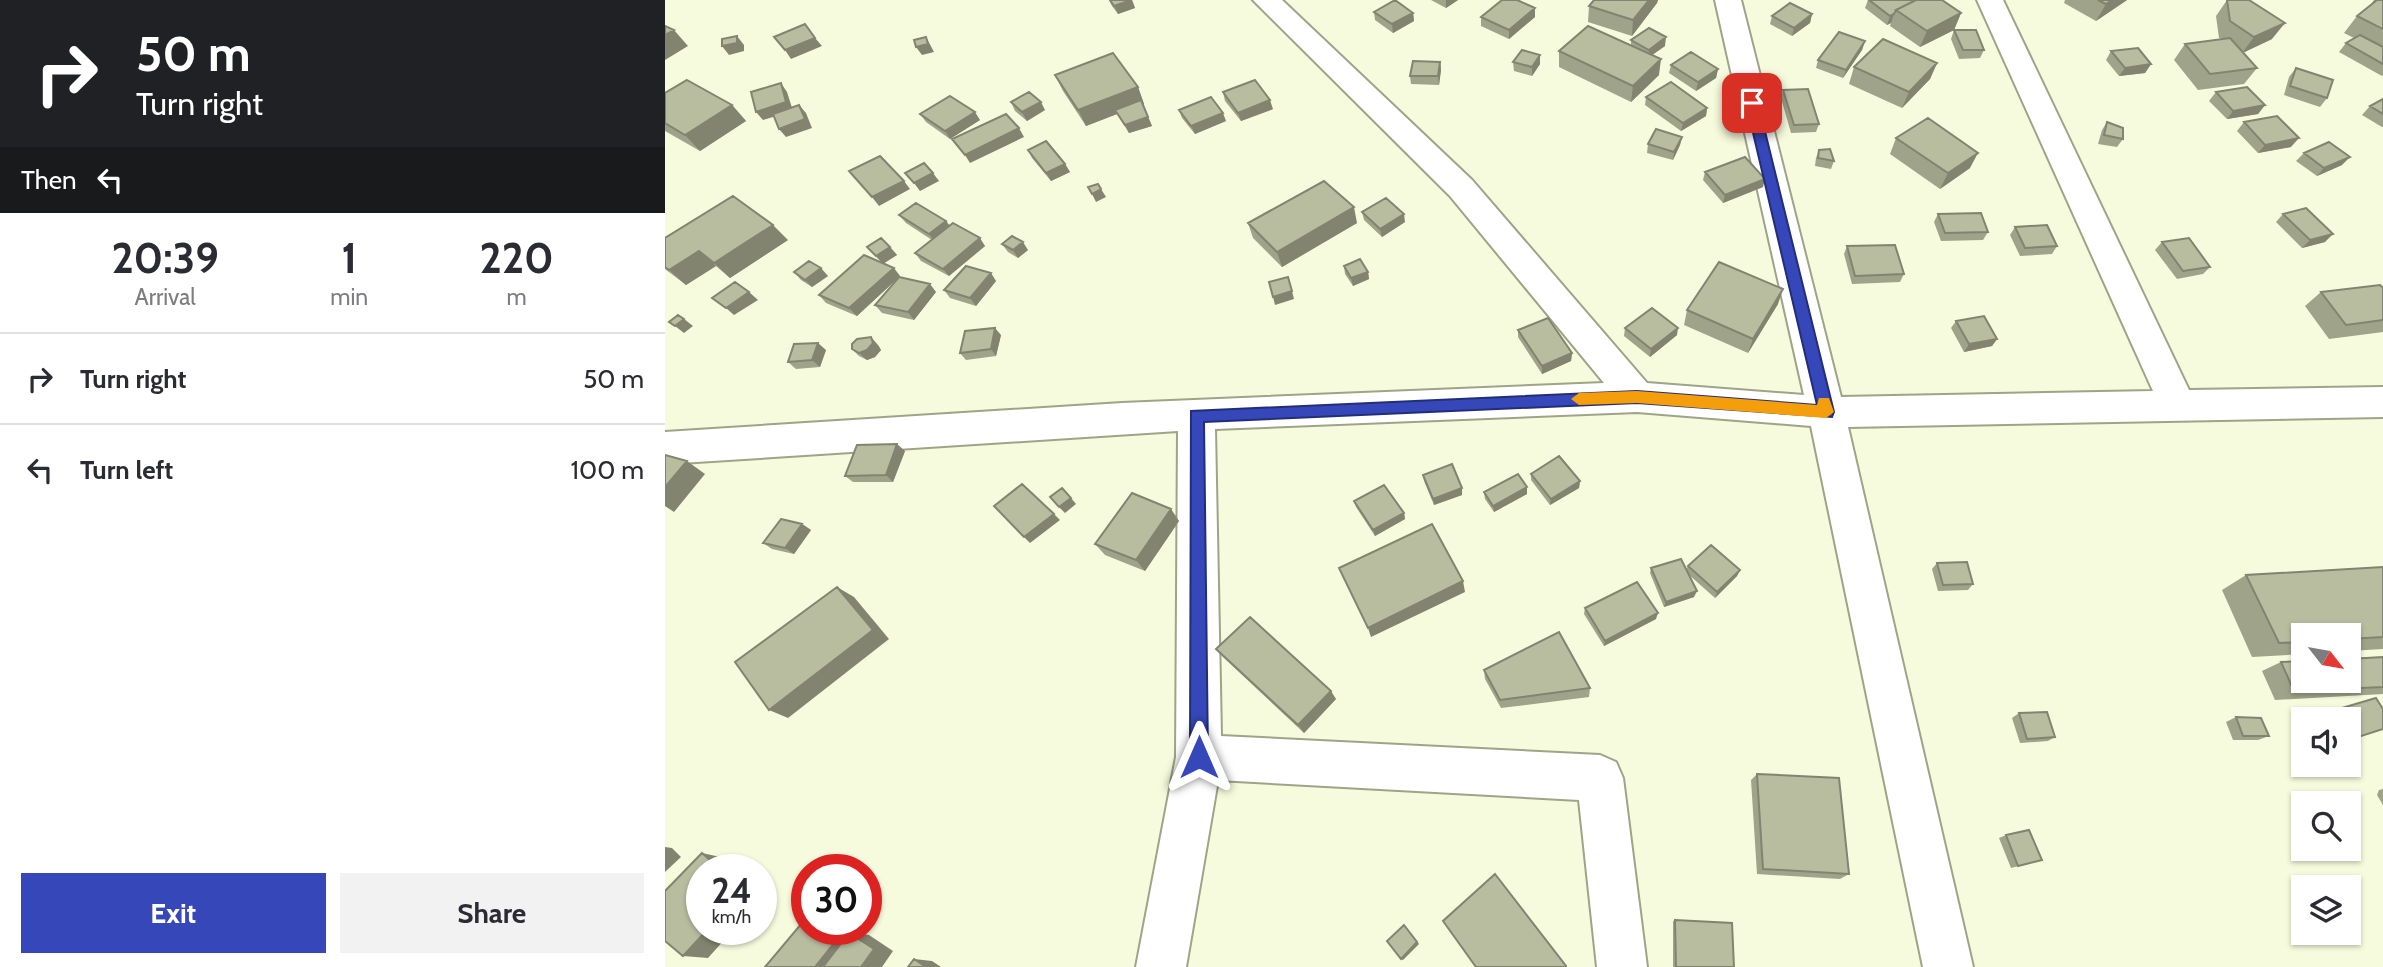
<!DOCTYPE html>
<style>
:root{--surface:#fff;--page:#f2f2f3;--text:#2b2b33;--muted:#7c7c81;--line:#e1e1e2;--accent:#3647b9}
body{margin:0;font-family:Cabin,sans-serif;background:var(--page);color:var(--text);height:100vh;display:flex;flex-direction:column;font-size:26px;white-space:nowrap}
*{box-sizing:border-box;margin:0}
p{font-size:23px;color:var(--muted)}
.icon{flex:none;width:38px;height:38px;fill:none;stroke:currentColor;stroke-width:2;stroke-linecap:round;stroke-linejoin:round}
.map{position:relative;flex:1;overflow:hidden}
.sheet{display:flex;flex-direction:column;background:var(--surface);width:665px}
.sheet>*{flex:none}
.hud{background:#202124;color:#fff;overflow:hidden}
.needle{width:46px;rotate:121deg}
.fabs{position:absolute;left:1626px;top:623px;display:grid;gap:14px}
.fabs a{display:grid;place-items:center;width:70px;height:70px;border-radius:0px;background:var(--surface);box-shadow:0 2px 5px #0004;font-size:35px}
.speed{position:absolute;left:21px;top:854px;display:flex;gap:14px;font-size:35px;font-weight:700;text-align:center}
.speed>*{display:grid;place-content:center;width:91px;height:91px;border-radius:50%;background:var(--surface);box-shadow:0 2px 5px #0004;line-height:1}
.speed small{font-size:18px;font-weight:400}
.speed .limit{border:10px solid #d22;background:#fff;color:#111}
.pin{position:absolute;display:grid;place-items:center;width:60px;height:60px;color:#fff;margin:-30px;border-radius:14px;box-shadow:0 4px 10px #0006}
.me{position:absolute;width:77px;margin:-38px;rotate:0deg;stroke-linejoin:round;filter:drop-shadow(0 0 5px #0008)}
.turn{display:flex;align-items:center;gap:24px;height:147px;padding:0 21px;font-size:32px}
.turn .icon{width:91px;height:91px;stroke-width:2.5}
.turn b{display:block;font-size:49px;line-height:60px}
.then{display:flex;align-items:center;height:66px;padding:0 21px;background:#0003;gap:14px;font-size:26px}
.eta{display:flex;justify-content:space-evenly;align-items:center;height:119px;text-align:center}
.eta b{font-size:42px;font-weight:700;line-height:49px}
.primary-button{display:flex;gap:14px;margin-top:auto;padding:14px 21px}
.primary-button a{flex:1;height:80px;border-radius:0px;background:var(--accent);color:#fff;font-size:28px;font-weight:700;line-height:80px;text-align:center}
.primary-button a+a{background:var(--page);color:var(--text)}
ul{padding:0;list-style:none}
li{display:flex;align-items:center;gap:21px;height:91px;padding:0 21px;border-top:2px solid var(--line)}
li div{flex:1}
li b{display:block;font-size:26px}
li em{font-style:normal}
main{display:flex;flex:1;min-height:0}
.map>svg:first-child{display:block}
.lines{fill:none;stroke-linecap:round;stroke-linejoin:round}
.minor-casing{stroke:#9fa387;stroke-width:4}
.minor{fill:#fff;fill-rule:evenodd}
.wall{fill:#9fa38a}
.shaded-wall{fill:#828470}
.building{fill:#b9bda0;stroke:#828470;stroke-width:2}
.route{fill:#3647b9;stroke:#232e78;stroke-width:2}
.slow{fill:#f59e0b}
</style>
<main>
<section class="sheet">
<div class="hud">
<div class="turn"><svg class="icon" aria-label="right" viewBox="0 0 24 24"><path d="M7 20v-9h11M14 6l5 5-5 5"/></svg><div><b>50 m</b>Turn right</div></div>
<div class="then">Then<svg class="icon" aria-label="left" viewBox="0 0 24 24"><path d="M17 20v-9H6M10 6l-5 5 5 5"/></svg></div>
</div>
<div class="eta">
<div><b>20:39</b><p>Arrival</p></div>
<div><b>1</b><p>min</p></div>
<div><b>220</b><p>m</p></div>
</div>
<ul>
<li><svg class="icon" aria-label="right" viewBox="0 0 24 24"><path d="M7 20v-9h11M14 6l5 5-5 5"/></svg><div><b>Turn right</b></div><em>50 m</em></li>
<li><svg class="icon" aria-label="left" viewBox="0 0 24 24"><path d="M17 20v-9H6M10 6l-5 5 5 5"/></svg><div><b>Turn left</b></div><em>100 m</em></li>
</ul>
<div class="primary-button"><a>Exit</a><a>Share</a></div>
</section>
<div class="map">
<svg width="1718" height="967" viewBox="0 0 1718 967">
<rect width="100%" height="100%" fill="#f7fbdd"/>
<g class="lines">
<g class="minor-casing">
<path id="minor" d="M588 0H617L807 180 982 383 1139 395 1050 0H1076L1176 397 1488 391 1312 0H1338L1524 390 1718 387V417L1183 427 1308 967H1258L1146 426 972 412 550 429 556 736 935 755 951 762 958 778 982 967H932L914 800 553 780 521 967H471L511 757 513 431 0 464V432L457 403 939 383 785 196Z"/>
</g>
<use href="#minor" class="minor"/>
</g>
<path class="wall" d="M444 0H467L470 8 453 14 447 6Z
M766 0H793L781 8Z
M929 0H993L992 3 967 36 923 22 924 6Z
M1203 0 1296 13 1289 30 1255 47 1225 26 1226 23 1222 25 1200 8Z
M1400 0H1462L1431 21 1399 3Z
M1562 0 1607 39 1578 53 1592 68 1579 84 1533 90 1509 60 1520 44 1557 39 1554 38 1551 16Z
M1709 0H1718V75L1717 76 1674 52 1681 43 1689 38 1679 33 1692 16 1708 4 1707 3Z
M870 8V17L844 39 816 26V17Z
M709 12 748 13 749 21 728 33 710 20Z
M1147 14 1145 23 1127 36 1105 24 1107 16Z
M1289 30 1319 50 1315 58 1294 59 1286 39Z
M966 40 1000 46 987 55 994 75 966 102 894 67V51L966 45Z
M1200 41 1197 50 1178 78 1151 68 1153 60Z
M1446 51 1486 64 1480 73 1454 76 1441 60Z
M775 62 776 70 774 85 746 84 745 76Z
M848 62 875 64 867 76 849 71Z
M1272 63 1265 79 1237 108 1184 84 1189 67Z
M1006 65 1053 69 1051 78 1031 91 1004 73Z
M1631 68 1662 98 1655 107 1619 95 1624 77Z
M390 75 473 87 479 104H478L487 126 464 133 452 114 421 126 398 91Z
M1118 90 1154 124 1151 132 1126 133 1116 98Z
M558 92 608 109 576 121 560 101Z
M1551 92 1600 105 1593 114 1562 119 1544 101Z
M0 93 67 105 81 121 35 151 0 131Z
M981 97 1042 108 1041 116 1016 131 980 105Z
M1718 99V127H1717L1697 115 1705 106Z
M346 102 380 110 362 121 350 111Z
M514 110 561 121 530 134 517 118Z
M255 114 315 120 285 139 261 122Z
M1442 122 1458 139 1452 147 1433 144 1437 130Z
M1579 122 1626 147 1593 153 1572 131Z
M1017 137 1015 145 1008 160 982 153 983 144Z
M1231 138 1305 168 1275 189 1225 154Z
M363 150 400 164 405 172 386 181 367 158Z
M1154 150 1169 161 1166 169 1150 166 1151 158Z
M1639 153 1677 165 1652 176 1631 161Z
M1040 172 1098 187 1058 203 1038 180Z
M697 212 740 222 717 237 699 220Z
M1273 214 1323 232 1318 240 1276 241 1269 222Z
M1618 214 1660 242 1637 248 1611 222Z
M234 215 281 221 285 226 320 246 284 276 256 261 250 253 267 240 241 223Z
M583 223H692L617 267 588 238Z
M1350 227 1392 246 1387 254 1355 256 1345 235Z
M0 238 123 240 65 278 51 266 21 285 0 269Z
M1497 242 1545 267 1538 274 1512 279 1490 250Z
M337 244 363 250 353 258 343 252Z
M1182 246 1239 274 1235 282 1187 284 1179 254Z
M202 247H225L232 255 218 263 235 276 234 277 271 292 249 320 217 313 210 305 231 280 192 316 161 303 154 295 217 263Z
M679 266 703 272 704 279 688 286 680 274Z
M129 272 163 276 147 287 136 280Z
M331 281 311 306 285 298 279 290Z
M1718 288V332L1664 339 1640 306 1656 292Z
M1113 304 1083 353 1019 325 1022 310Z
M1291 321 1332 339 1327 346 1299 352 1286 328Z
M960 328 1012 335 985 357 959 336Z
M853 330 907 353 906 361 877 374 853 337Z
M336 335 331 356 301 360 295 353Z
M213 345 216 350 210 357 202 360 194 356 187 349Z
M161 350 155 367 131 369 123 362Z
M240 451 228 482H188L180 476Z
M866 474 915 481 914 488 885 505 866 480Z
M758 475 797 488V495L769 505 759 481Z
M862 487V494L829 512 820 499 819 492Z
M689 501 739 513 740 519 710 536 691 507Z
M514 521 480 571 440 555 430 544Z
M137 524 146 530 129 554 107 549 98 543Z
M1272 563 1308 584 1303 590 1273 591 1267 569Z
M1023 566 1075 570 1072 576 1050 598 1023 574 1029 597 999 607 985 573 986 568 1021 570Z
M1718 567V649L1684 651V635H1638V654L1587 657 1557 590 1581 575Z
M920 608 991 619 939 646 919 614Z
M551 649 671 699 639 733 559 658Z
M1718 657V694L1610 700 1597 671 1616 662Z
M819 670 925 688 924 697 836 708 820 679Z
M1663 712 1684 719H1653L1652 717Z
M1354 713 1390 737 1383 741 1355 743 1347 718Z
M1571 717 1604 736 1593 740H1568L1561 722Z
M1092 774 1184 874 1175 879 1092 874 1086 780Z
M1718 789V805L1712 795 1714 790Z
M1341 835 1377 860 1346 868 1334 838Z
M1010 920 1069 967H1008V921Z"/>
<path class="shaded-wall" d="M467 0 470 8 453 14 449 6Z
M781 0H793L781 8Z
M984 0H993L992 3 967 36 968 20Z
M1447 0H1462L1431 21 1441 4Z
M870 8V17L844 39V30Z
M748 13 749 21 728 33 727 24Z
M1296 13 1289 30 1255 47 1262 31Z
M1147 14 1145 23 1127 36 1129 28Z
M1229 14 1226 23 1222 25 1225 16Z
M1620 23 1607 39 1577 53 1589 37Z
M9 30 23 46 0 60V35Z
M72 36 79 45V51L64 55 57 46Z
M261 37 269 52 257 55 251 47Z
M1001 37 1000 46 983 58 984 50Z
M150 38 157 46 126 59 120 50Z
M1200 41 1197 50 1178 78 1181 70Z
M875 55V64L867 76V67Z
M996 59 994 75 966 102 968 86Z
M775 62 776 70 774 85 773 76Z
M1272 63 1265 79 1237 108 1244 92Z
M1486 64 1480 73 1454 76 1460 68Z
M1053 69 1051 78 1031 91 1033 82Z
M116 83 122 92 128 111 98 120 91 112Z
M473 87 479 104 453 114 450 110 452 114 421 126 413 110Z
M605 100 608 109 576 121 573 113Z
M376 102 380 110 362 121 357 112Z
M67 105 81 121 35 151 20 135Z
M134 105 141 113 147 128 121 137 114 129Z
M1600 105 1593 114 1562 119 1568 111Z
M1042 108 1041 116 1016 131 1018 123Z
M310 112 315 120 285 139 280 131Z
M558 113 561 121 530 134 526 126Z
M483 117 487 126 464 133 460 125Z
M354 128 359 137 305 163 300 155Z
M1017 137 1015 145 1008 160 1009 152Z
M1634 138 1626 147 1593 153 1600 145Z
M1313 153 1305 168 1275 189 1283 173Z
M1685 157 1677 165 1652 176 1659 168Z
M400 164 405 172 386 181 381 173Z
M268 173 274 181 255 191 249 183Z
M1100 179 1098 187 1058 203 1060 195Z
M239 181 245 189 214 206 207 197Z
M436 189 441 197 431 202 427 194Z
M689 207 692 223 617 267 612 252Z
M739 214 740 222 717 237 715 229Z
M281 221 287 229 270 242 264 234Z
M108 225 123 240 65 278 49 263Z
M1668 234 1660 242 1637 248 1645 240Z
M315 238 320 246 284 276 278 269Z
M358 242 363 250 353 258 348 250Z
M225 247 232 255 218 264 211 256Z
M34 251 51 266 21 285 4 270Z
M156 268 163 276 147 287 140 280Z
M229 268 235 276 192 316 184 308Z
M703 272 704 279 688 286 686 278Z
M326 273 331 281 311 306 305 298Z
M265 284 271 292 249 320 243 312Z
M1118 289 1113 304 1083 353 1088 339Z
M627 291 629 299 610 305 608 297Z
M84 292 93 300 69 315 61 308Z
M19 319 28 326 19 333 10 326Z
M330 328 336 335 331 356 326 349Z
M1013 328 1012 335 985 357 986 349Z
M206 337 213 345 216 350 210 357 202 360 194 353Z
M1332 339 1327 346 1299 352 1304 344Z
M153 343 161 350 155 367 147 360Z
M907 353 906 361 877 374V366Z
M232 444 240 451 228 482 221 475Z
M22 461 40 474 9 512 0 506V487Z
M915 481 914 488 885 505 886 499Z
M862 487V494L829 512 828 506Z
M797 488V495L769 505 768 499Z
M406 498 411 504 400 513 394 507Z
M506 509 514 521 480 571 471 560Z
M739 513 740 519 710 536 708 530Z
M389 514 395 520 365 543 359 537Z
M137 524 146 530 129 554 120 548Z
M1075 570 1072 576 1050 598 1052 592Z
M798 581 800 592 706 637 703 628Z
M172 587 189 597 224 639 123 718 104 710Z
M1032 591 1029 597 999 607 1001 602Z
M993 613 991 619 939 646 940 641Z
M666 691 671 699 639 733 633 725Z
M0 847 7 848 16 857 0 872Z
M37 853 60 858 74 870H56Z
M96 888 102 893 96 899Z
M739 925 754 944 738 960 736 959Z
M43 929H69L43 958 18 956Z
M180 929H196L200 932 198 934 204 935 228 951 217 967H150Z
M249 959 267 961 276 967H261Z"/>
<path class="building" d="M445 0H466L449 6Z
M730 0 748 13 727 24 709 12Z
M837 0H852L870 8 844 30 816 17Z
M929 0H984L968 20 924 6Z
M1204 0H1251L1231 10 1229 14 1225 16Z
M1251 0H1277L1296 13 1262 31 1231 10Z
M1433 0H1447L1441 4Z
M1562 0H1584L1620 23 1589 37 1565 21Z
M1712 0H1718V29L1692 16Z
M1125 3 1147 14 1129 28 1107 16Z
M140 24 150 38 120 50 109 37Z
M0 26 9 30 0 35Z
M923 26 996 59 968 86 894 51Z
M984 28 1001 37 984 50 966 40Z
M1289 30H1311L1319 50H1298Z
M1174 32 1200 41 1181 70 1153 60Z
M1695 35 1718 47V64L1681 43Z
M72 36V43L57 46V39Z
M261 37 263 44 251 47 249 40Z
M1565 38 1592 68 1545 74 1520 44Z
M1218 39 1272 63 1244 92 1189 67Z
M1473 48 1486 64 1460 68 1446 51Z
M857 50 875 55 867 67 848 62Z
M1026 52 1053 69 1033 82 1006 65Z
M448 53 473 87 413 110 390 75Z
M748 61 775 62 773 76H745Z
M1631 68 1668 80 1662 98 1625 86Z
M22 80 67 105 20 135 0 123V93Z
M590 80 605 100 573 113 558 92Z
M1006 82 1042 108 1018 123 981 97Z
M116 83 121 102 91 112 86 92Z
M1582 87 1600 105 1568 111 1551 92Z
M1143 89 1154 124 1129 125 1118 90Z
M364 92 376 102 357 112 346 102Z
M285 96 310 112 280 131 255 114Z
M546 97 558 113 526 126 514 110Z
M1718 99V114L1705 106Z
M476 100 483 117 460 125 450 110Z
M134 105 140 119 114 129 108 114Z
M341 114 354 128 300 155 287 139Z
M1612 116 1634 138 1600 145 1579 122Z
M1263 118 1313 153 1283 173 1231 138Z
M1442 122 1458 128V139L1439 135Z
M991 129 1017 137 1009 152 983 144Z
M381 141 400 164 381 173 363 150Z
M1664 142 1685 157 1659 168 1639 153Z
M1165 149 1169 161 1153 158 1154 150Z
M215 156 239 181 207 197 184 171Z
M1080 157 1100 179 1060 195 1040 172Z
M259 163 268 173 249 183 240 173Z
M659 181 689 207 612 252 583 223Z
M433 184 436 189 427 194 423 187Z
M68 196 108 225 49 263 34 251 4 270 0 267V238Z
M721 198 739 214 715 229 697 212Z
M251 203 281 221 264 234 234 215Z
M1641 208 1668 234 1645 240 1618 214Z
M1316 213 1323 232 1280 233 1273 214Z
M288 223 315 238 278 269 250 253Z
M1382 225 1392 246 1360 248 1350 227Z
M347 236 358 242 348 250 337 244Z
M216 238 225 247 211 256 202 247Z
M1524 238 1545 267 1518 271 1497 242Z
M1230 245 1239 274 1190 276 1182 246Z
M199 255 229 268 184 308 154 295Z
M695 259 703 272 686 278 679 266Z
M144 261 156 268 140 280 129 272Z
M1054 262 1118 289 1088 339 1022 310Z
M301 266 326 273 305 298 279 290Z
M234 277 265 284 243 312 210 305Z
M623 277 627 291 608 297 604 282Z
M70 282 84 292 61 308 47 298Z
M1715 285 1718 288V320L1681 325 1656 292Z
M987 308 1013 328 986 349 960 328Z
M13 315 19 319 10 326 4 322Z
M1319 316 1332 339 1304 344 1291 321Z
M883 318 907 353 877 366 853 330Z
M330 328 326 349 295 353 300 331Z
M206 337 208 343 202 350 194 353 187 349V344L192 339Z
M153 343 147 360 123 362 129 344Z
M232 444 221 475 180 476 192 445Z
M0 455 22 461 0 487Z
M894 456 915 481 886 499 866 474Z
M787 464 797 488 768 499 758 475Z
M853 474 862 487 828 506 819 492Z
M357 484 389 514 359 537 329 506Z
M719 485 739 513 708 530 689 501Z
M397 488 406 498 394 507 385 497Z
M467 493 506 509 471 560 430 544Z
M116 519 137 524 120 548 98 543Z
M767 524 798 581 703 628 674 568Z
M1046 545 1075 570 1052 592 1023 566Z
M1016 559 1032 591 1001 602 986 568Z
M1302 562 1308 584 1278 585 1272 563Z
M1718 567V637L1684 639V635H1638V642L1614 643 1581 575Z
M972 582 993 613 940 641 920 608Z
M172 587 208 630 104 710 70 662Z
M585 617 666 691 633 725 551 649Z
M894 632 925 688 835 700 819 670Z
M1718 657V687L1629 691 1616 662 1638 661V681H1684V659Z
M1711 698 1718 709V729L1684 740V719H1667L1663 712Z
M1382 712 1390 737 1362 739 1354 713Z
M1571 717 1596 718 1604 736H1578Z
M1092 774 1174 778 1184 874 1098 869Z
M1364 830 1377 860 1353 866 1341 835Z
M37 853 56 870H37V929H43L18 956 0 941V891Z
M830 874 901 966 900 967H811L778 921Z
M142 917V929H180L150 967H100Z
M1010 920 1067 923 1069 967H1011Z
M739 925 752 942 736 959 722 941Z
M184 933 209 949 196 967H158Z
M249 959 261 967H243Z"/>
<path class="route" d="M1087 99 1093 103 1169 412 1167 417 972 403 539 422 543 757 541 763 534 766 528 763 525 757 526 411 972 391 1152 405 1081 103Z"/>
<path class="slow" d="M972 391 1152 405 1154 398H1164L1169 412 1161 418 972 403 914 405 906 399 914 393Z"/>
</svg>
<div class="fabs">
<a><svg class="needle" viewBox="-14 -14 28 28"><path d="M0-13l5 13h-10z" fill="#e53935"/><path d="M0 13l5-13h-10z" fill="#7c7c81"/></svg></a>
<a><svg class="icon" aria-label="sound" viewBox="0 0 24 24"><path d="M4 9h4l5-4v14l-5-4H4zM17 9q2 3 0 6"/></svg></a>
<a><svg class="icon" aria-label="search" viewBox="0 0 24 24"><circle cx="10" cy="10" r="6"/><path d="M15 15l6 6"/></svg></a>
<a><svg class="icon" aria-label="layers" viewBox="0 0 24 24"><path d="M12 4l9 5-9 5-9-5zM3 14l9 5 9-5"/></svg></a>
</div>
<div class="speed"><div>24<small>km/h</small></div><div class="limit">30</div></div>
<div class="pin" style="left:1087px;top:103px;background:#d93025"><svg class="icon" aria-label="arrive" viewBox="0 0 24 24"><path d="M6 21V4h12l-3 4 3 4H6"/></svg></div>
<svg class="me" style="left:534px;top:757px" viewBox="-20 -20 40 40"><path d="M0-17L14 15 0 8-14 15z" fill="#3647b9" stroke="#fff" stroke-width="4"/></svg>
</div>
</main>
